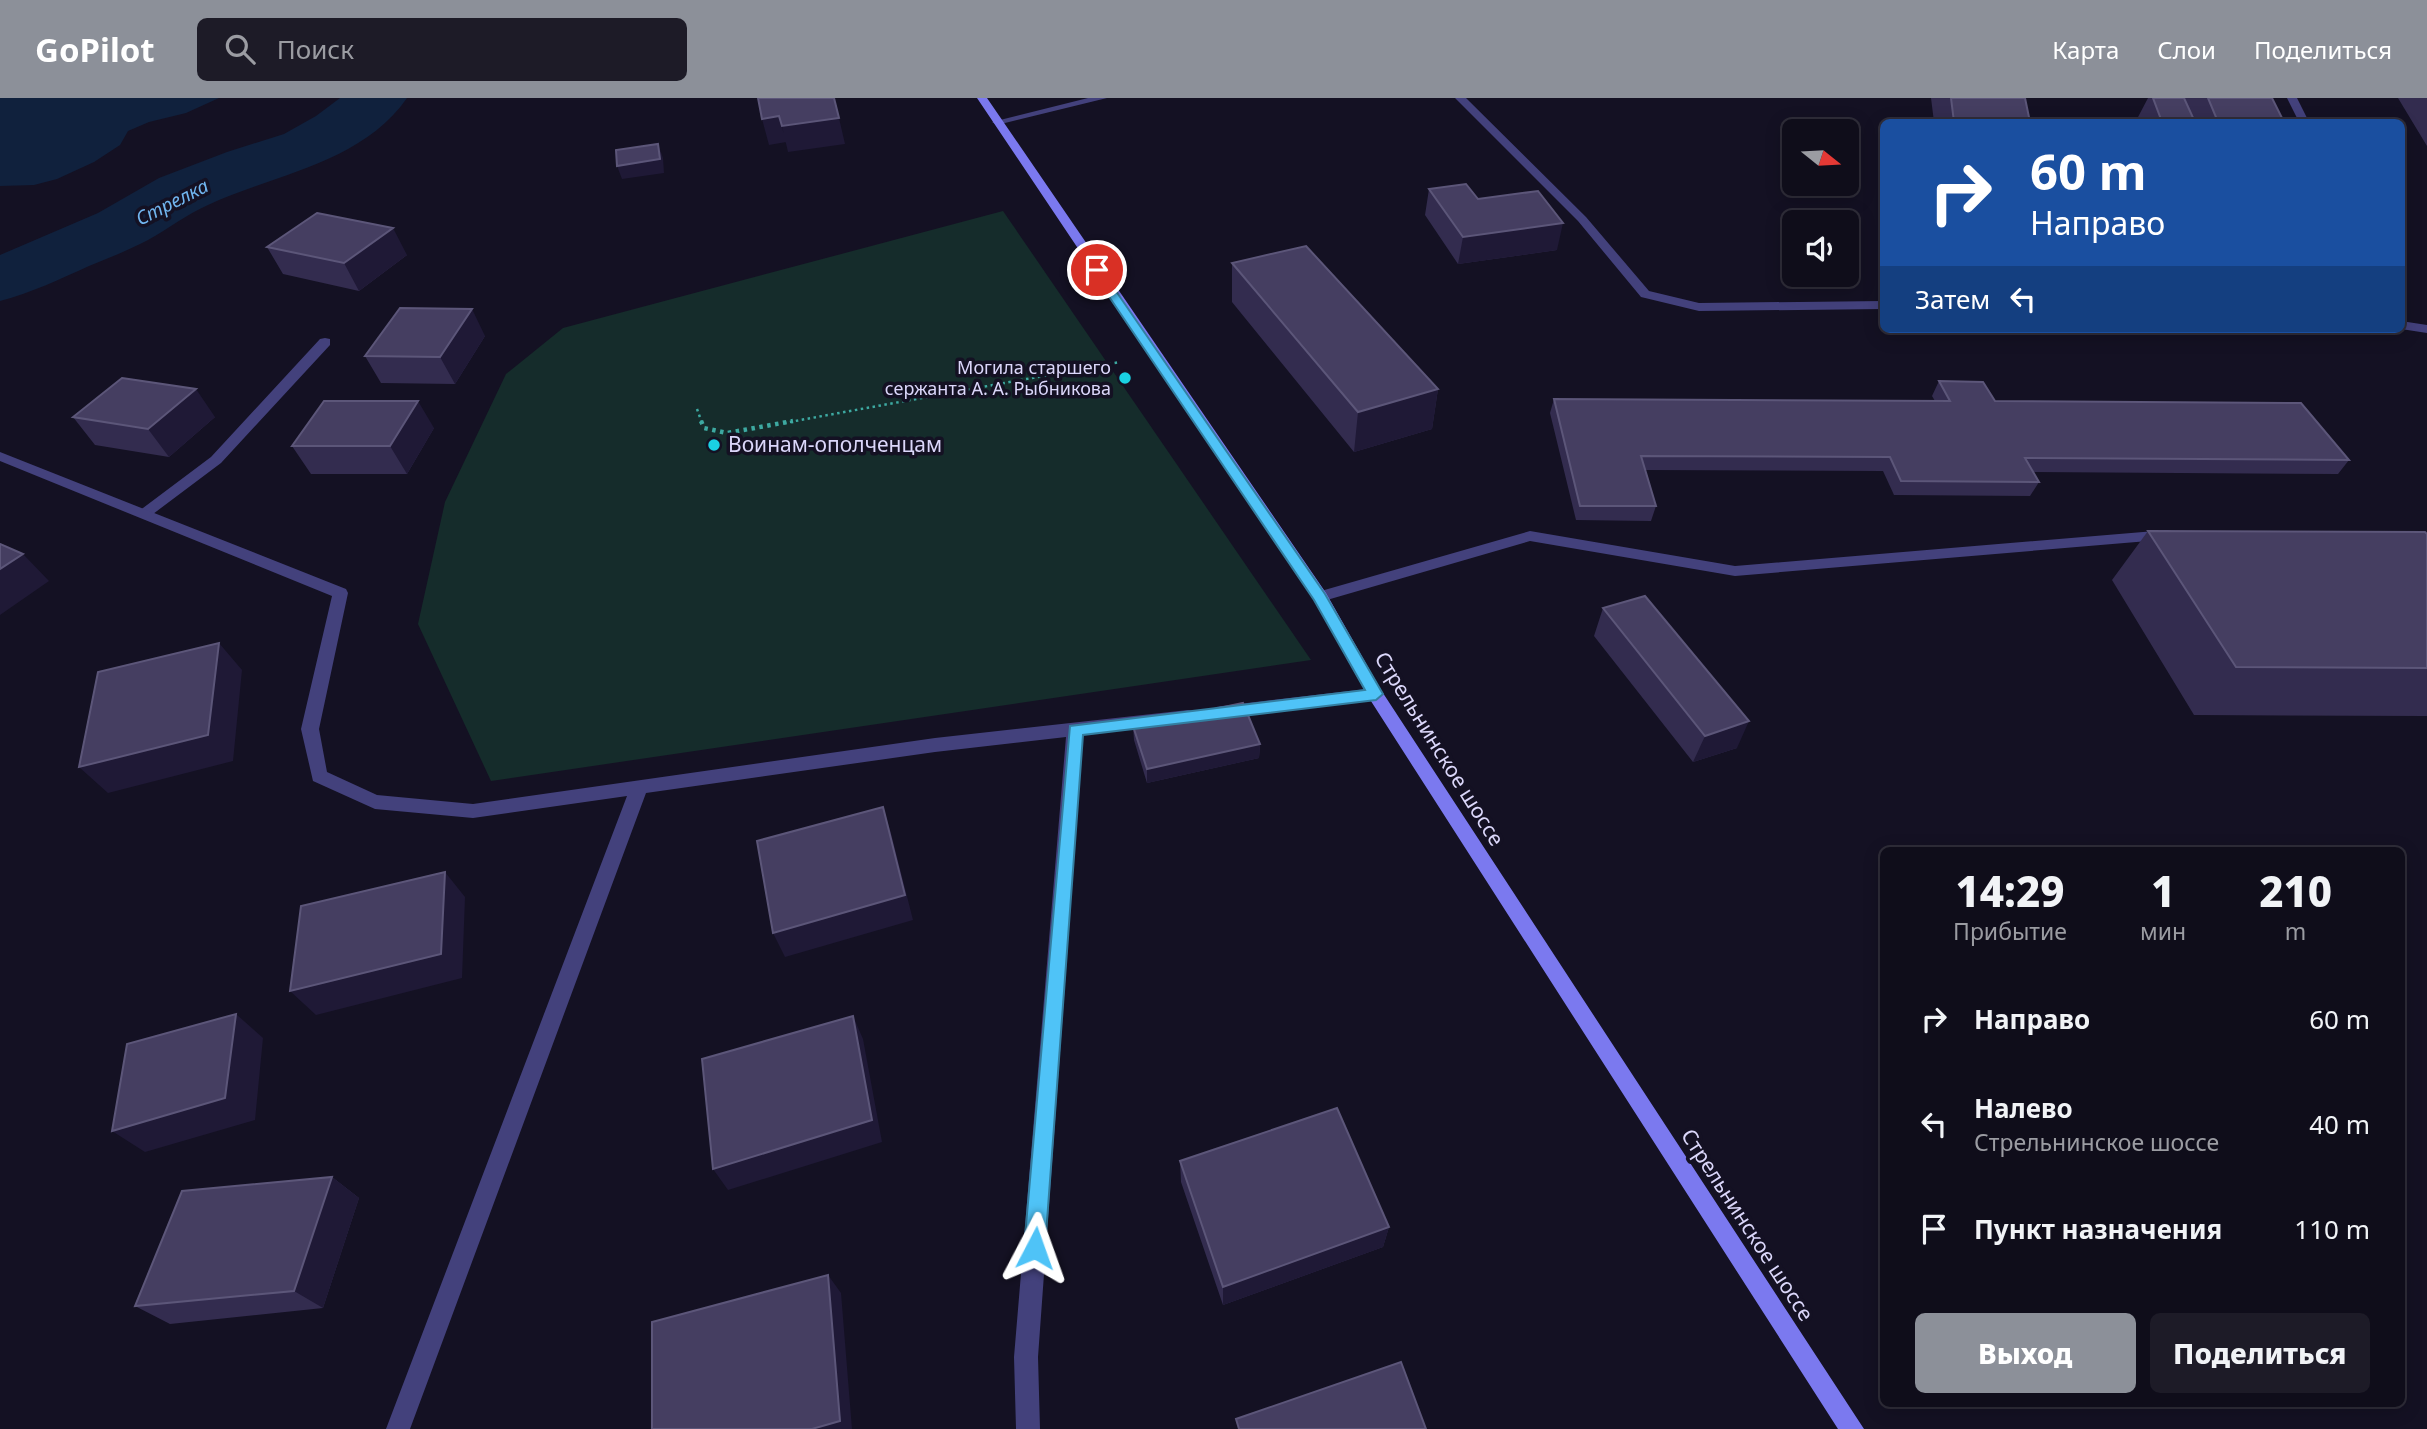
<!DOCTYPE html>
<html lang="ru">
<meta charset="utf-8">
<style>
:root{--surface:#0f0d1a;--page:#1d1b27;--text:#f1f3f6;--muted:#9b9ca2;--line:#2f2d39;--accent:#8c9099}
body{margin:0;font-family:"Noto Sans",sans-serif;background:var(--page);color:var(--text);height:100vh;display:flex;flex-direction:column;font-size:26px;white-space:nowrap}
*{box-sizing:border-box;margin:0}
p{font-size:23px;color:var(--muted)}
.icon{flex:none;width:38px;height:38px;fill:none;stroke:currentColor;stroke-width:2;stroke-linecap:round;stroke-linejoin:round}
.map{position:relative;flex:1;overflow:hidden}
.side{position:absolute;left:1880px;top:749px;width:525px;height:560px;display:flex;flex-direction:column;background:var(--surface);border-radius:10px;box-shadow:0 4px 18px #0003,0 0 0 2px var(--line)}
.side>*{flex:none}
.banner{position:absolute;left:1880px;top:21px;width:525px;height:214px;border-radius:10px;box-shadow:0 4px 18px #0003,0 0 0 2px var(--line);background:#1a4fa0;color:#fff;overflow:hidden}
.needle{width:46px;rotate:108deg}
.buttons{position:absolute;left:1782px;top:21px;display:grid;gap:14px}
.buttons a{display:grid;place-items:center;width:77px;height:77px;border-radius:10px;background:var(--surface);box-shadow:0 4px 18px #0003,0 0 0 2px var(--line);font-size:35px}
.pin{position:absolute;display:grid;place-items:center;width:60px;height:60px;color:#fff;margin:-30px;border:4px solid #fff;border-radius:50%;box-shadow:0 2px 7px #0007}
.me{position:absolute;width:77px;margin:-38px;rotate:4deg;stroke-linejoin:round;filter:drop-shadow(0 0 5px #0008)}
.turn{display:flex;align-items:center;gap:24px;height:147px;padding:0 35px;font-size:32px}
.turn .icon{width:91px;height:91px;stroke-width:2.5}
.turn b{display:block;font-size:49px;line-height:60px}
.then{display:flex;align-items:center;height:66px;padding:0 35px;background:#0003;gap:14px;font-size:26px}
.eta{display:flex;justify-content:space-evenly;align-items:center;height:119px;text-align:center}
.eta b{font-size:42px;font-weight:800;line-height:49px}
.primary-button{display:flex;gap:14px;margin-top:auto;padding:14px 35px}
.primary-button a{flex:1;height:80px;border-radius:10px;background:var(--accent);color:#fff;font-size:28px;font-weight:800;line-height:80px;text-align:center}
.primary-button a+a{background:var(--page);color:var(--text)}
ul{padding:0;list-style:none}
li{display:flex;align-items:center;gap:21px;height:105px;padding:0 35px}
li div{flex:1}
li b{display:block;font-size:26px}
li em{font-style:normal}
header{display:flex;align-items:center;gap:42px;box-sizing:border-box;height:98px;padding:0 35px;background:var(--accent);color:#fff}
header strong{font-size:33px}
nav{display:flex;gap:38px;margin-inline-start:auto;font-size:24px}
.search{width:490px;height:63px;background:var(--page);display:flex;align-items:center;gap:18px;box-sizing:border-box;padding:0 24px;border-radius:10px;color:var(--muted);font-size:26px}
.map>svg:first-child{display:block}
.green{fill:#152c2b}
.water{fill:#10213d}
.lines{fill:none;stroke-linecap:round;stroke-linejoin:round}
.river{fill:#10213d;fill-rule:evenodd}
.path-far1{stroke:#3da9a1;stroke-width:2.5;stroke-dasharray:2.5 3.5;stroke-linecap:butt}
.path{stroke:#3da9a1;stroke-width:4.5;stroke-dasharray:3.5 4.5;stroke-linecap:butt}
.lane{fill:#43417c;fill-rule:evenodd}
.street{fill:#43417c;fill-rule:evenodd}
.secondary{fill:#7b79ef;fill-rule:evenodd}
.wall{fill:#332c4f}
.shaded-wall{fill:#1f1936}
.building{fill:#453e61;stroke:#5c5679;stroke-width:2}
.route{fill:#4fc3f7;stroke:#337fa1;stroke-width:2}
.poi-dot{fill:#1ad1e3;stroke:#141123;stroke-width:2.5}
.labels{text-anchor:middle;stroke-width:7;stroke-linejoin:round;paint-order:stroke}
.far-poi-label{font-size:18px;fill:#dbd7fa;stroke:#141123;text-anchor:end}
.far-water-label{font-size:19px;font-style:italic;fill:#71b5ef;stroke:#141123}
.poi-label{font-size:21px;fill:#dbd7fa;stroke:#141123;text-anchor:start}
.street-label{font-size:21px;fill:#dbd7fa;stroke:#141123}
</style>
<header>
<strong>GoPilot</strong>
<div class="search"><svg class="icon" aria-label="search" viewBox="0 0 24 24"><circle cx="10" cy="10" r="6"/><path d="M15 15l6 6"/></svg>Поиск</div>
<nav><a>Карта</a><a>Слои</a><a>Поделиться</a></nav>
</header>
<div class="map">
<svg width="2427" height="1331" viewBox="0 0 2427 1331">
<rect width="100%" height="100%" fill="#141123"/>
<path class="green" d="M1003 113 1311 562 491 683 418 526 445 404 506 276 563 230Z"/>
<path class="water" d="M0 0H219L186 15 149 24 128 33 120 47 94 64 57 81 34 87 0 88Z"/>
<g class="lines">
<path class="river" d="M340 0H407C362 65 275 76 208 107 187 116 168 131 148 142 129 152 109 160 89 168 60 181 31 195 0 203V157L98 115 159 80 227 54 284 36 316 18Z"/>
<path class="path-far1" d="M697 311 702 325
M784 325 1120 264"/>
<path class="path" d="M701 323 704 330 727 335 793 323"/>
<path class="lane" d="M1455 0H1466L1586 119 1649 193 1699 205 1883 203V211L1699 213 1641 199 1578 123Z
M2287 0H2297L2309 24H2299Z
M2401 223 2427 227V235L2401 231Z
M325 240 330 241V247L221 365 149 419H139L137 416 139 413 211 359 320 241Z
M2167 432 2172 433 2175 437 2172 441 1735 478 1530 443 1320 504 1312 499 1314 495 1530 433 1735 468Z"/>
<path class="street" d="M1088 0H1107L997 27 992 24Z
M0 354 346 491 348 495 319 631 327 674 377 697 473 706 935 640 1188 612 1194 613 1196 618 1194 623 1188 624 1083 637 1038 1259 1040 1331H1016L1014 1259 1066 639 935 654 646 695 410 1331H386L627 698 473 720 375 711 313 683 301 631 332 498 0 363Z
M1375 590 1383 596 1375 602 1222 620 1216 619 1214 614 1216 609 1222 608Z"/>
<path class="secondary" d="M977 0H987L1326 495 1381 592 1864 1331H1838L1369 600 1314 502Z"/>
</g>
<path class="wall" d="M1931 0H2025L2030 24H1934Z
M2148 0H2272L2284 24H2138L2137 21Z
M2398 0H2427V48Z
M1429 91 1478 101 1557 152 1458 166 1425 117Z
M267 149 407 157 359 193 283 176Z
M1232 165 1438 291 1432 331 1354 354 1232 204Z
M485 238 455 286 381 285 365 258Z
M1939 283 1995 303 2349 362 2338 376 2033 374 2039 384 2030 398 1894 397 1883 373 1645 372 1656 408 1651 423 1576 422 1550 315 1554 301 1935 303 1932 298Z
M73 319H215L169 359 95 347Z
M434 330 407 376H311L292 348Z
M2148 433 2427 436V618L2194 617 2112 482Z
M1603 510 1737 650 1693 664 1594 538Z
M1133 628 1260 646 1259 660 1147 685 1134 642Z
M1180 1063 1389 1129 1383 1149 1223 1207 1181 1084Z
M332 1079 359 1100 323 1210 170 1226 135 1208Z"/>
<path class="shaded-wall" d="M779 18 786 44 769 47 762 21Z
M839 20 845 46 788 54 782 28Z
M658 46 663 60 664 75 622 81 617 68Z
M1563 125 1557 152 1458 166 1463 139Z
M393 130 407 157 359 193 344 165Z
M472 211 485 238 455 286 440 259Z
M196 291 215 319 169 359 148 331Z
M1438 291 1432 331 1354 354 1358 314Z
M418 303 434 330 407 376 390 348Z
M23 456 49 483 0 517V471Z
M219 545 242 572 233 663 108 695 79 669Z
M1749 623 1737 650 1693 664 1705 638Z
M1260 646 1259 660 1147 685V671Z
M883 709 891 735 913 822 785 859 773 835Z
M445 774 465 799 462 880 316 917 290 893Z
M236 916 263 940 255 1022 145 1054 112 1033Z
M853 918 863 941 882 1044 728 1092 713 1071Z
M332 1079 359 1100 323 1210 294 1193Z
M1389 1129 1383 1149 1223 1207V1189Z
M828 1177 841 1195 852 1331H812Z"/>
<path class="building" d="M758 0H834L839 20 782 28 779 18 762 21Z
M1951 0H2025L2030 24H1954Z
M2153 0H2184L2195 24H2162Z
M2208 0H2272L2284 24H2218Z
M658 46 660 61 617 68 616 52Z
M1466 86 1478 101 1538 93 1563 125 1463 139 1429 91Z
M317 115 393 130 344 165 267 149Z
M1306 148 1438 291 1358 314 1232 165Z
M400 210 472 211 440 259 365 258Z
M122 280 196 291 148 331 73 319Z
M1939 283 1983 284 1995 303 2301 305 2349 362 2025 360 2039 384 1901 383 1890 359 1641 358 1656 408H1580L1554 301 1950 303Z
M324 303H418L390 348H292Z
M2148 433 2425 434 2427 436V570L2236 569Z
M0 446 23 456 0 471Z
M1645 498 1749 623 1705 638 1603 510Z
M219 545 208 637 79 669 98 574Z
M1243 605 1260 646 1147 671 1133 628Z
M883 709 905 797 773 835 757 743Z
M445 774 441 856 290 893 301 808Z
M236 916 225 1000 112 1033 127 946Z
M853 918 872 1022 713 1071 702 961Z
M1337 1010 1389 1129 1223 1189 1180 1063Z
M332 1079 294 1193 135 1208 182 1093Z
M828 1177 840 1323 812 1331H652V1224Z
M1401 1264 1426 1331H1239L1236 1321Z"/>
<path class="route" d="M1097 169 1100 170 1325 496 1383 596 1376 602 1083 637 1045 1150 1042 1157 1035 1160 1027 1157 1024 1150 1070 628 1365 592 1314 502 1091 172Z"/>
<g class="poi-dot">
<circle cx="1125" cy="280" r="7"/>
<circle cx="714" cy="347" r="7"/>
</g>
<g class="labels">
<g class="far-poi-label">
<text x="1111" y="276">Могила старшего<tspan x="1111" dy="21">сержанта А. А. Рыбникова</tspan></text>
</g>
<g class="far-water-label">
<text transform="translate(172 104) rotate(-27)" y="7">Стрелка</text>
</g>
<g class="poi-label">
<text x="728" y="354">Воинам-ополченцам</text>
</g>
<g class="street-label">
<text transform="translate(1439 651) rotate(58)" y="7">Стрельнинское шоссе</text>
<text transform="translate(1747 1127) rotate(57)" y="7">Стрельнинское шоссе</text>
</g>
</g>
</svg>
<div class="buttons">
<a><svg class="needle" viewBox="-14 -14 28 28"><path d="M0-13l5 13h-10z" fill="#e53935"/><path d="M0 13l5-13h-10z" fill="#9b9ca2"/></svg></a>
<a><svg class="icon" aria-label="sound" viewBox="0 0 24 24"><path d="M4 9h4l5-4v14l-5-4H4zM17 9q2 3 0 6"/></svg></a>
</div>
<div class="pin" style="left:1097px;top:172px;background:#d93025"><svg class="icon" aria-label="arrive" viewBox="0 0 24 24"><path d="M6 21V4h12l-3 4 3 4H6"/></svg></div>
<svg class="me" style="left:1035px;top:1150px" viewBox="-20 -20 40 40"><path d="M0-17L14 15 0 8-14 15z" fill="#4fc3f7" stroke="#fff" stroke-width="4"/></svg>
<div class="banner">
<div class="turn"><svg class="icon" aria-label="right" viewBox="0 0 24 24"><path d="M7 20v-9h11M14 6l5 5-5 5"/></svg><div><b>60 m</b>Направо</div></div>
<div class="then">Затем<svg class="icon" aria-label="left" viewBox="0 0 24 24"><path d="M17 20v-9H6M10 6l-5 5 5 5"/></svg></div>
</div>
<section class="side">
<div class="eta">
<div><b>14:29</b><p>Прибытие</p></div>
<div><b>1</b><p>мин</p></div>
<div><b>210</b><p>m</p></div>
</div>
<ul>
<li><svg class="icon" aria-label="right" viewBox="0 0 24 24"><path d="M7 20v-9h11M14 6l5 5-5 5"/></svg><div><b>Направо</b></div><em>60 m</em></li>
<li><svg class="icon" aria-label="left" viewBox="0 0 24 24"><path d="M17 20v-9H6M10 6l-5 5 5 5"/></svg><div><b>Налево</b><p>Стрельнинское шоссе</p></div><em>40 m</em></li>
<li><svg class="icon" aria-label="arrive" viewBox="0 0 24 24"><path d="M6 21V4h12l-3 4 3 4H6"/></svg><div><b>Пункт назначения</b></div><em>110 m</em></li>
</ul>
<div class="primary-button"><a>Выход</a><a>Поделиться</a></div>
</section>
</div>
